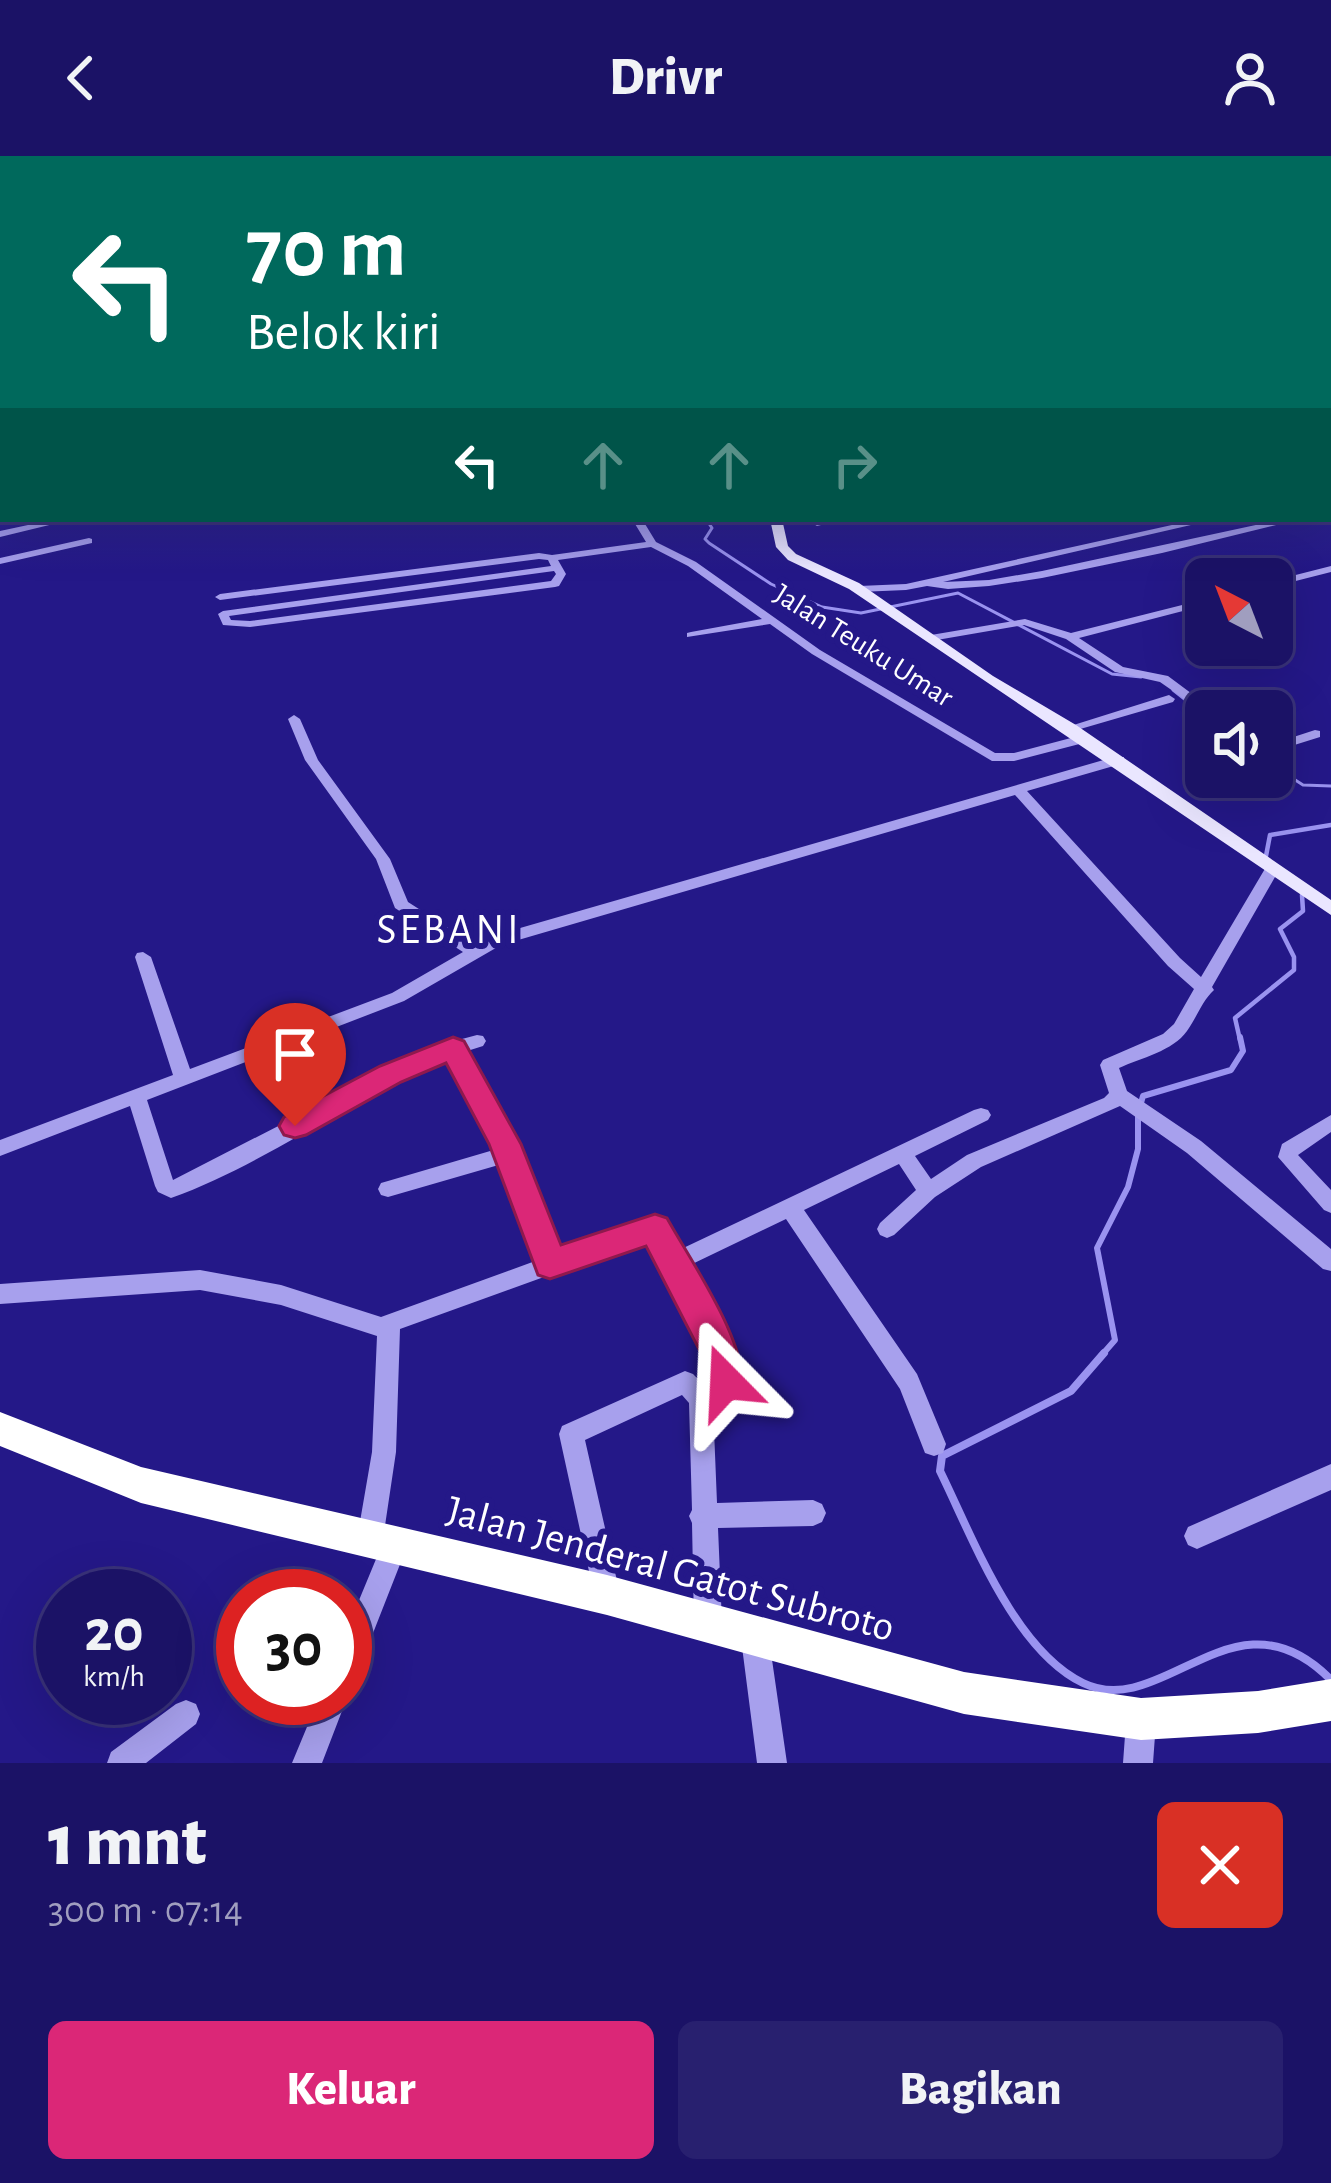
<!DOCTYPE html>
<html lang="id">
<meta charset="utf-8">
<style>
:root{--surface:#1b1266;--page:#28206f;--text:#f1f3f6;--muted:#a09ebf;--line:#39327a;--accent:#db2777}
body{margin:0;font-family:"Alegreya Sans",sans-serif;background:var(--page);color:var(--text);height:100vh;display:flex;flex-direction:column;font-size:45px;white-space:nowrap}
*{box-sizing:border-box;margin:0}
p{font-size:39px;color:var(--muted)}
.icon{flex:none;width:66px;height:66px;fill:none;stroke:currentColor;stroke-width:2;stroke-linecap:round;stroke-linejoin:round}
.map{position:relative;height:1607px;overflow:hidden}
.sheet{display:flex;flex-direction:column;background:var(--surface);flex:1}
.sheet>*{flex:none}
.top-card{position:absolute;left:0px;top:0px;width:1332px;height:366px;box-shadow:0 12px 48px #0002,0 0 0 3px var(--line);background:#00695c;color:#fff;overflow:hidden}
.needle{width:78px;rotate:318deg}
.tools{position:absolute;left:1185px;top:402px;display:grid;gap:24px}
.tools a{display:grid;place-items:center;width:108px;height:108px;border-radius:18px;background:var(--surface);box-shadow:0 12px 48px #0002,0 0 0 3px var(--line);font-size:60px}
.speed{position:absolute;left:36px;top:1413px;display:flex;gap:24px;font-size:60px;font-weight:700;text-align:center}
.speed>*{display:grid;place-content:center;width:156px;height:156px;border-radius:50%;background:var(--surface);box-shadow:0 12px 48px #0002,0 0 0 3px var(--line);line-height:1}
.speed small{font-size:30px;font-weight:400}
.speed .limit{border:18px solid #d22;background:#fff;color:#111}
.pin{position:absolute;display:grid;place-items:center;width:102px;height:102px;color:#fff;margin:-123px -51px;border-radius:50% 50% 50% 0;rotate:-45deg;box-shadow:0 0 12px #0007}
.pin .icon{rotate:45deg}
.me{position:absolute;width:132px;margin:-66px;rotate:339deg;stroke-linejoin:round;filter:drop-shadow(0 0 9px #0008)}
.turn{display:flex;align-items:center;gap:42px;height:252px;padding:0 48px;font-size:54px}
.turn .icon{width:156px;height:156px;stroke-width:2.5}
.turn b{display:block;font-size:84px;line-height:102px}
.lanes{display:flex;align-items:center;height:114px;padding:0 48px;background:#0003;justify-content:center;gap:60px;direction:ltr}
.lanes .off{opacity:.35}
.round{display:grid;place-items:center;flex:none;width:126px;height:126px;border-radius:18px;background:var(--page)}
.overview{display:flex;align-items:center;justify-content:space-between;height:204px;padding:0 48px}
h1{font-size:72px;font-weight:800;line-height:90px}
.cta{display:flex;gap:24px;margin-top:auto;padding:24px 48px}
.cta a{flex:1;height:138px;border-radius:18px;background:var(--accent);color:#fff;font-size:48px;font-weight:800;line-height:138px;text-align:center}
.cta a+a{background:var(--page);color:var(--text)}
header{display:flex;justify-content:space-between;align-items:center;height:156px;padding:0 48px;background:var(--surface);font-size:54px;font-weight:800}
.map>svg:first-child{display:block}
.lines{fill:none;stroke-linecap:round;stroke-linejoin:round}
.stream-far3{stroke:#9a93f0;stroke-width:3}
.stream-far2{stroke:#9a93f0;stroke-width:4.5}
.stream-far1{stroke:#9a93f0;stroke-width:6}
.stream{stroke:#9a93f0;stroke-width:8}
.minor{fill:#a7a0ed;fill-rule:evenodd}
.major{fill:#eae6ff;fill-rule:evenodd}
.highway{fill:#fff;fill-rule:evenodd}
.route{fill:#db2777;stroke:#8e194d;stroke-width:3}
.labels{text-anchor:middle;stroke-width:12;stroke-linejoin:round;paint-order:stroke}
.far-street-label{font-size:30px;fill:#fff;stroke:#241888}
.quarter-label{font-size:42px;letter-spacing:3px;fill:#fff;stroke:#241888}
.near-street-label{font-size:42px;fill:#fff;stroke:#241888}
</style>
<header><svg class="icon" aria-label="back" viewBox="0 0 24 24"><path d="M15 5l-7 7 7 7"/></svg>Drivr<svg class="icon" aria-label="person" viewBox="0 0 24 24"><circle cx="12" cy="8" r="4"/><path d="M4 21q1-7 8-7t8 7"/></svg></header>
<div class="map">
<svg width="1331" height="1607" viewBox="0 0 1331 1607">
<rect width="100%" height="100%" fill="#241888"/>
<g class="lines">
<path class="stream-far3" d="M706 363 712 372 705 383 709 387 771 428 822 451 861 457 958 437 1112 518 1141 521
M1173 534 1206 560
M1272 609 1303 629 1331 630"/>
<path class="stream-far2" d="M1266 700 1270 679 1331 669
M1240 884 1235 862 1294 814V801L1280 773 1303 755 1302 739"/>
<path class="stream-far1" d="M1141 947 1143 940 1231 914 1243 895 1240 881
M1101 1200 1115 1184 1097 1092 1128 1031 1138 993V958"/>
<path class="stream" d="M1104 1197 1071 1235 942 1300 940 1315C972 1380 1014 1494 1083 1527 1163 1566 1235 1426 1331 1524"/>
<path class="minor" d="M0 195H3V199H0Z
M0 209H3V213H0Z
M0 223H3V227H0Z
M1329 241H1331L1329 246Z
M0 244H3V248H0Z
M3 256V260L0 261V257Z
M1329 273H1331V277H1329Z
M56 363H74L0 381V375Z
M632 363H642L656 386 696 406 820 494 995 597H1014L1086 578 1092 582 1091 585 1014 605H992L812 498 770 468 687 481V477L691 476 762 463 688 410 651 391 558 404 566 418 559 430 555 431 250 471 223 469 218 458 223 455 551 410 548 404 539 403 220 444 215 441 220 438 539 397 552 399 646 386ZM554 415 556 418 551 425 250 465 231 464 229 460Z
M824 363H845L817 370 812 367Z
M1199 363H1217L943 426 989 424 1042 415 1284 363H1301L1162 397 1042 422 989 430 948 433 927 430 906 434 859 436 854 433 859 430 906 428Z
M89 382 92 383V387L0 408V402Z
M1331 410V416L1272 431V425Z
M1206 443V449L1079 482 1123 511 1168 520 1215 555H1206V558L1160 526 1115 516 1066 483 1024 469 931 485 925 482 931 479 1025 463 1071 477Z
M1169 539 1175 543 1173 546 1070 576 1064 572Z
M294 559 300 563 318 604 390 703 408 746 475 789 489 781 1114 601H1124V607L1027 635 1180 802 1201 821 1266 711 1271 709 1279 714 1212 831 1214 834C1202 845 1197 861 1187 875 1173 895 1141 902 1119 912L1127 935 1201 985 1331 1093V1115L1323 1113 1187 997 1120 950 981 1011 935 1041 894 1079 887 1082 880 1079 877 1073 880 1067 916 1034 899 1008 804 1054 917 1218 946 1288 943 1297 934 1300 925 1297 900 1233 786 1063 686 1111 727 1187 739 1220 730 1238 713 1249 717 1347 813 1344 822 1348 826 1357 822 1366 813 1370 718 1372 722 1467 718 1477 708 1481 698 1477 694 1467 692 1367 689 1360 692 1354 689 1247 682 1239 585 1284 620 1438 617 1448 607 1451 597 1448 594 1438 559 1278 562 1270 685 1215 693 1218 703 1228 715 1219 708 1198 649 1083 400 1173 396 1296 383 1383 379 1392 370 1396 361 1392 357 1383 372 1296 377 1180 281 1149 200 1134 0 1148V1128L200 1114 281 1129 381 1161 538 1104 502 1008 388 1041 381 1039 378 1033 381 1027 388 1025 497 993 449 902C352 940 269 1007 171 1042L158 1036 155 1030 130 950 0 1000V984L173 919 135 801 137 797 143 796 151 801 190 913 392 837 463 796 395 752 376 703 305 604 288 563ZM1015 639 1168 810 1194 833 1174 868 1163 878 1103 904 1100 909 1109 937 1104 942 967 999 931 1023 915 1000 988 964 991 959 988 954 981 952 974 954 677 1095 661 1066 654 1063 557 1097 515 988 464 896 483 890 486 885 483 880 477 879 447 887 391 912 173 1024 147 944 404 845 501 789Z
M1315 574 1320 575V581L1272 596V588Z
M1331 959V976L1298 999 1331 1034V1057L1324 1054 1278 1001 1282 988Z
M1331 1308V1334L1197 1393 1188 1389 1184 1380 1188 1371Z
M395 1375 404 1379 408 1388 355 1523 345 1527V1478L386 1379Z
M755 1469 765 1473 769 1483 787 1607H757L741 1483 745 1473Z
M345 1536 347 1542 322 1607H292L319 1542H345Z
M186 1544 196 1548 200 1558 196 1568 146 1607H107L111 1596 176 1548Z
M1141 1551 1151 1556 1156 1566 1153 1607H1123L1126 1566 1131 1556Z"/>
<path class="major" d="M1329 246 1331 247V253L1329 252Z
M770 363H782L788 390 796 398 859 427 993 520 1076 569 1331 744V759L849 433 788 404 776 391Z"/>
<path class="highway" d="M0 1256 141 1311 607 1419 964 1516 1141 1542 1258 1535 1331 1523V1565L1258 1577 1141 1584 964 1558 607 1459 141 1347 0 1290Z"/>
</g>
<linearGradient id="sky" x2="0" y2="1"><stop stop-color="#140d4b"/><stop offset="0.46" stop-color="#3f3d96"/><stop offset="1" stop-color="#3f3d96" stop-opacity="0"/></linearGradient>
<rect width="1331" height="415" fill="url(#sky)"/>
<path class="route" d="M453 881 464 885 521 988 561 1089 655 1058 667 1062C688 1101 757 1199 739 1239L726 1244 712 1239 701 1197 646 1090 550 1123 538 1119 489 988 446 907 401 926 306 979 295 982 284 979 279 970 284 961 380 910Z"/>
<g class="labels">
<g class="far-street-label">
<text transform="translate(864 489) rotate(32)" y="10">Jalan Teuku Umar</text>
</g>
<g class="quarter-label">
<text x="449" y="787">SEBANI</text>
</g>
<g class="near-street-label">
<text transform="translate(671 1411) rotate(15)" y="15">Jalan Jenderal Gatot Subroto</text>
</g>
</g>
</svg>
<div class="tools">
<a><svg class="needle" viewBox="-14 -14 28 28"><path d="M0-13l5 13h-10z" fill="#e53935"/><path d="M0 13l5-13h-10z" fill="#a09ebf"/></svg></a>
<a><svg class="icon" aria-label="sound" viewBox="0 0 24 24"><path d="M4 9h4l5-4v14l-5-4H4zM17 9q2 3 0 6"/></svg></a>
</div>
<div class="speed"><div>20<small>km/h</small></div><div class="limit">30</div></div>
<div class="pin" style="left:295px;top:970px;background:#d93025"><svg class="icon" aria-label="arrive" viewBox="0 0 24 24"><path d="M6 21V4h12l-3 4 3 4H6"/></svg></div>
<svg class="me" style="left:726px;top:1226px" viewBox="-20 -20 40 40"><path d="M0-17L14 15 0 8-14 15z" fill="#db2777" stroke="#fff" stroke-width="4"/></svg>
<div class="top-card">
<div class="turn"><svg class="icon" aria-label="left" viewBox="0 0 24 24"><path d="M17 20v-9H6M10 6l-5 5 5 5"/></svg><div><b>70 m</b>Belok kiri</div></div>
<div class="lanes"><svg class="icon" aria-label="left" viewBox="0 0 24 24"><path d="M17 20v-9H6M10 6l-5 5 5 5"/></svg><svg class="icon off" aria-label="ahead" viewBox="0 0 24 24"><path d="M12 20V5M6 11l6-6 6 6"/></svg><svg class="icon off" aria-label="ahead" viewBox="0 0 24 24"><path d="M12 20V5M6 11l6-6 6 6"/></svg><svg class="icon off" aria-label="right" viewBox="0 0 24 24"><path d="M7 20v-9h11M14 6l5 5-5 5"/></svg></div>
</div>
</div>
<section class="sheet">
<div class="overview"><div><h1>1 mnt</h1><p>300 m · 07:14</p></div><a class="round" style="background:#d93025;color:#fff"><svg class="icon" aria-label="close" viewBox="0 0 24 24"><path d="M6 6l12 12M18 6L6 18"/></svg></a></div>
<div class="cta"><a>Keluar</a><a>Bagikan</a></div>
</section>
